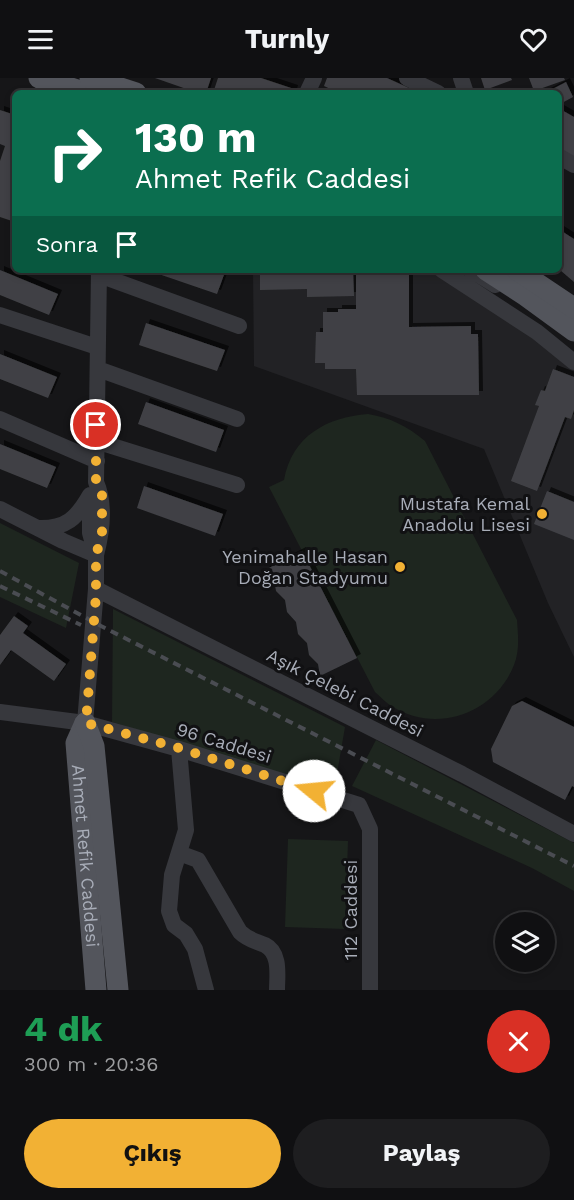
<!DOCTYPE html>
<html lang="tr">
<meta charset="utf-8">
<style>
:root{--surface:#101012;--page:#1e1e20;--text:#f1f3f6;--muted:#9c9d9f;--line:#303032;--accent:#f2b134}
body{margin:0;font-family:"Work Sans",sans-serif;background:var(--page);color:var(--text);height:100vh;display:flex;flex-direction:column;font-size:22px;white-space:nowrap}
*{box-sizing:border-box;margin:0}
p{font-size:20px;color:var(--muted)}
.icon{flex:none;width:33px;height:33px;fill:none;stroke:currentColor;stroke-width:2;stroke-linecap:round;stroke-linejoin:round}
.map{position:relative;height:912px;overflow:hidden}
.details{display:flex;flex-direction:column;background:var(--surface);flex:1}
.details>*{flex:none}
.top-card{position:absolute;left:12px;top:12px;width:550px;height:183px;border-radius:9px;box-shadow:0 3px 9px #0003,0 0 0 2px var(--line);background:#0b6e4f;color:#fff;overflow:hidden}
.tools{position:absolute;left:495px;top:834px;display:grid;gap:12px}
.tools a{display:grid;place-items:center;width:60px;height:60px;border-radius:50%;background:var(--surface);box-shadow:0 3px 9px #0003,0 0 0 2px var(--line);font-size:30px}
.pin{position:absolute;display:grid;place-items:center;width:51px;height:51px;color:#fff;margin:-26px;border:3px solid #fff;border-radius:50%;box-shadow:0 2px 6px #0007}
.me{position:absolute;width:66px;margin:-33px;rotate:287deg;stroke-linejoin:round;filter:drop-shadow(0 0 4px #0008)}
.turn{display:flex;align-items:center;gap:21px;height:126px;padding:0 24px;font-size:27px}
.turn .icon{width:78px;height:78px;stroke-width:2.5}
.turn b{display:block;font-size:42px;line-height:51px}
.then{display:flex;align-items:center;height:57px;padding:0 24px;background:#0003;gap:12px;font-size:22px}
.round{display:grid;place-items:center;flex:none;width:63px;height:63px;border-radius:32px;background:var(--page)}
.overview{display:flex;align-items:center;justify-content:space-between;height:102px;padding:0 24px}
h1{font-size:36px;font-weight:700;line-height:45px;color:#1e9e55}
.cta{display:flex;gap:12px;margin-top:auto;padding:12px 24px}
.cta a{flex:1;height:69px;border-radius:36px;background:var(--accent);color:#111;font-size:24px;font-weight:700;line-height:69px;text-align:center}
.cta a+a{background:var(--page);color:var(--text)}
header{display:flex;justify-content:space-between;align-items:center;height:78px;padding:0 24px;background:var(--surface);font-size:27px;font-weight:700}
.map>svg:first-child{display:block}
.built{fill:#222225}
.green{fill:#1e261f}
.building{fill:#404145;filter:url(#shadow)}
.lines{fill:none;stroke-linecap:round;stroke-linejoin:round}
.minor{stroke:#37383d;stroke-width:16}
.major{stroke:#53555c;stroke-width:21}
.rail{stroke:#4a4c52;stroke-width:4;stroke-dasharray:8 6;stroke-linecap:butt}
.route{stroke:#f2b134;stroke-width:10;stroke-dasharray:0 18}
.poi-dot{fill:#f2b134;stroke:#111113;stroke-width:2}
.labels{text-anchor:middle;stroke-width:6;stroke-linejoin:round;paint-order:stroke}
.poi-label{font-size:18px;fill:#a8adb8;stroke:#111113;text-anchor:end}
.street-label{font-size:18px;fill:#a8adb8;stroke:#111113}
</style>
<header><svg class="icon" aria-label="menu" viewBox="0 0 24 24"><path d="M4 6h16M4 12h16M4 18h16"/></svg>Turnly<svg class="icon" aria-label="heart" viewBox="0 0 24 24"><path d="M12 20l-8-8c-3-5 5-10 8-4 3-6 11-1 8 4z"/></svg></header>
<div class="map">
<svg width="574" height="912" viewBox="0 0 574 912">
<defs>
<filter id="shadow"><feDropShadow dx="4" dy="-4" stdDeviation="0" flood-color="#0009"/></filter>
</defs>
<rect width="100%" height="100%" fill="#161618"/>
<path class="built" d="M253 192H442L574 284V579L548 525 484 371 254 288Z"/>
<path class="green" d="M368 336C391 340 407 348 425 363L517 542C518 557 520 572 514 587 495 635 437 656 393 629 386 625 381 619 375 614L269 409 284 402C292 358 327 339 368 336Z
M0 445 79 485 66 550 0 519Z
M113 531 345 649 334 713 112 644Z
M376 662 574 765V813L532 790 352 708Z
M288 761 348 763 345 851 285 849Z"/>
<path class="building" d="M155 0H211L206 15H198Z
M218 0H261L294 11 293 15H213Z
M327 0H387L420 15H339L324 8Z
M481 0H511L512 2 485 12Z
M529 0H564L565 2 534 13Z
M566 4 573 19 560 26V15H545Z
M560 31 574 39V81L560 72Z
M0 32 15 37V144L0 139V83L5 68 0 66Z
M560 152 574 161V204L560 192Z
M0 192 58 216 49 237 0 217Z
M147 192H218L225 194 217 216Z
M260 192H353L354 218 307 219V211L260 212Z
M356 192H409V249L471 248V256H478L479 317H357L356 291H325V285H315L316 254H323V234H338V231H356Z
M146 245 225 272 217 293 139 267Z
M0 276 57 299 48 320 0 301Z
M553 291 574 299V332L571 341 565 339 537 413 511 403 539 328 535 327 541 312 545 313Z
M146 324 224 352 216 374 138 346Z
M0 366 56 389 47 410 0 391Z
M144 408 223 436 215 458 137 430Z
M547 413 574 424V462L534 446Z
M302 473 357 580 320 598 318 586 309 577 307 565 298 556 296 544 287 534 285 522 276 513 274 501 265 492Z
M14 538 28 548 23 555 66 586 54 603 11 572 0 587V557Z
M522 623 574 649V709L572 708 565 722 493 684 491 671 512 628Z"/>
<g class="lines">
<path class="minor" d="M407 0 438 15
M461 0 466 15
M307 15 314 0
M560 79 574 87
M442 192 537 254 574 284
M471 192 495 207
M99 197 239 248
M0 237 97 269
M98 291 237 341
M0 341 97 383
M96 363 237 407
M0 431 63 463 96 477
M38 450C66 451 77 440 90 417
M96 477C102 454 106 427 96 404L99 192
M96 511 462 696 574 756
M0 634 85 645 179 671 359 727 370 751V912
M85 645 96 511V477L90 455V418
M179 671 186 752 172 797 169 833 174 847 186 856 195 871 206 912
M179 775 198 782 240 854C248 862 256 863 265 867 281 875 277 898 277 912"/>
<g class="major">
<path d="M39 0 87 15"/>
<path d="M90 0 136 15"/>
<path d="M486 192 526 218 574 253"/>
<path d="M517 192 574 230"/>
<path id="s1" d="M85 645 76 665 96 912"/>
<path d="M85 645 94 668 118 912"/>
</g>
<path class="rail" d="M0 493 101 548 574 788
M0 508 81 547"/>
</g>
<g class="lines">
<path class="route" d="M96 347V404L102 416V456L96 477V517L86 645 179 670 314 713"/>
</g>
<g class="poi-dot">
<circle cx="542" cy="436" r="6"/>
<circle cx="400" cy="489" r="6"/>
</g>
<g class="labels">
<g class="poi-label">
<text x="530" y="432">Mustafa Kemal<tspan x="530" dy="21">Anadolu Lisesi</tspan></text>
<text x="388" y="485">Yenimahalle Hasan<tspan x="388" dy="21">Doğan Stadyumu</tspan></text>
</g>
<g class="street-label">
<text transform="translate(345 615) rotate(27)" y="6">Aşık Çelebi Caddesi</text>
<text transform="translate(224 665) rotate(17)" y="6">96 Caddesi</text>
<text dy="6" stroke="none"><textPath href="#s1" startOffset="135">Ahmet Refik Caddesi</textPath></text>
<text transform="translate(351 832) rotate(-90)" y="6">112 Caddesi</text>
</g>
</g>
</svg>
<div class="tools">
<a><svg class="icon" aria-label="layers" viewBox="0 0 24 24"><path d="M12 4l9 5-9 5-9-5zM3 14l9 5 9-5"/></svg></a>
</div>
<div class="pin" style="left:96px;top:347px;background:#d93025"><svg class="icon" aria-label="arrive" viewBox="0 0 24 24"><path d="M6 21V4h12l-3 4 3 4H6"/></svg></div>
<svg class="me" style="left:314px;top:713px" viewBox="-20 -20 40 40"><circle r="19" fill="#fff"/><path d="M0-13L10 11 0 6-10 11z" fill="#f2b134"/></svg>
<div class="top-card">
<div class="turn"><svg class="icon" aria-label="right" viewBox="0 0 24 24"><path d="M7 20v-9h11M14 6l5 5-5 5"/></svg><div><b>130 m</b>Ahmet Refik Caddesi</div></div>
<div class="then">Sonra<svg class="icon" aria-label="arrive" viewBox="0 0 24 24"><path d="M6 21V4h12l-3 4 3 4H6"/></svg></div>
</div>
</div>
<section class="details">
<div class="overview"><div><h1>4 dk</h1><p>300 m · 20:36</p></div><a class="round" style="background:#d93025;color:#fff"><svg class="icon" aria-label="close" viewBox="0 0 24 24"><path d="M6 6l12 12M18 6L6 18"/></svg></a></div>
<div class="cta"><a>Çıkış</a><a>Paylaş</a></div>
</section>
